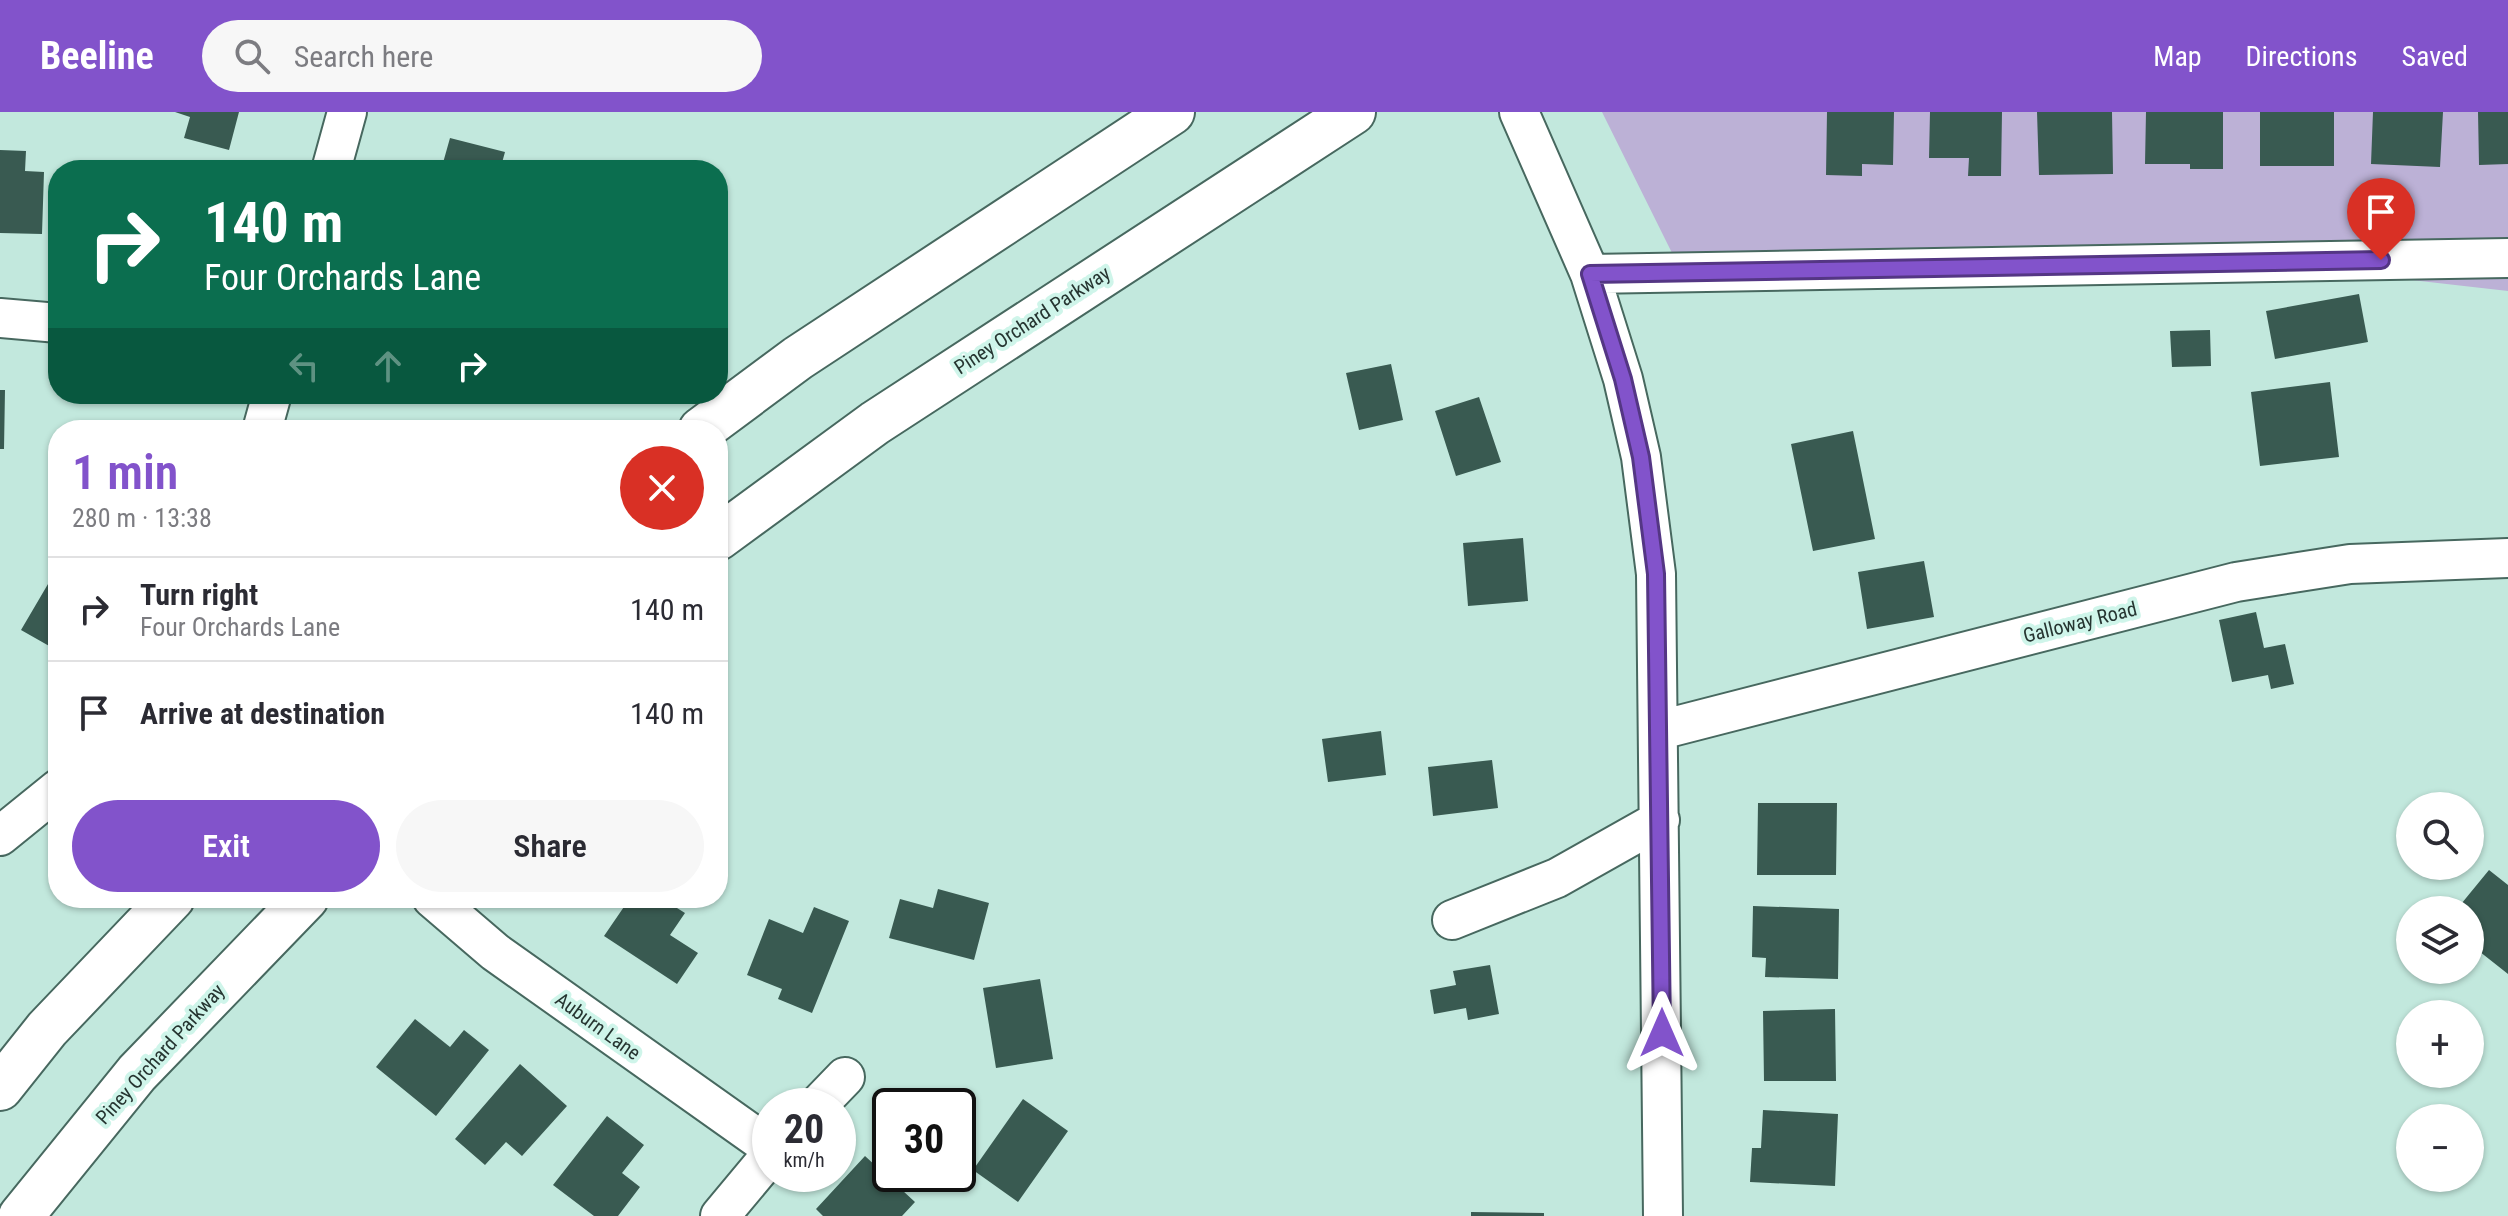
<!DOCTYPE html>
<meta charset="utf-8">
<style>
:root{--surface:#fff;--page:#f7f7f7;--text:#2b2b33;--muted:#7c7c81;--line:#e1e1e2;--accent:#8253cb}
body{margin:0;font-family:"Roboto Condensed",sans-serif;background:var(--page);color:var(--text);height:100vh;display:flex;flex-direction:column;font-size:30px;white-space:nowrap}
*{box-sizing:border-box;margin:0}
p{font-size:26px;color:var(--muted)}
.icon{flex:none;width:44px;height:44px;fill:none;stroke:currentColor;stroke-width:2;stroke-linecap:round;stroke-linejoin:round}
.map{position:relative;flex:1;overflow:hidden}
.details{position:absolute;left:48px;top:308px;width:680px;height:488px;display:flex;flex-direction:column;background:var(--surface);border-radius:32px;box-shadow:0 2px 6px #0004}
.details>*{flex:none}
.guide{position:absolute;left:48px;top:48px;width:680px;height:244px;border-radius:32px;box-shadow:0 2px 6px #0004;background:#0b6e4f;color:#fff;overflow:hidden}
.fabs{position:absolute;left:2396px;top:680px;display:grid;gap:16px}
.fabs a{display:grid;place-items:center;width:88px;height:88px;border-radius:50%;background:var(--surface);box-shadow:0 2px 6px #0004;font-size:40px}
.speed{position:absolute;left:752px;top:976px;display:flex;gap:16px;font-size:40px;font-weight:700;text-align:center}
.speed>*{display:grid;place-content:center;width:104px;height:104px;border-radius:50%;background:var(--surface);box-shadow:0 2px 6px #0004;line-height:1}
.speed small{font-size:20px;font-weight:400}
.speed .limit{border:4px solid #111;border-radius:12px;background:#fff;color:#111}
.pin{position:absolute;display:grid;place-items:center;width:68px;height:68px;color:#fff;margin:-82px -34px;border-radius:50% 50% 50% 0;rotate:-45deg;box-shadow:0 0 8px #0007}
.pin .icon{rotate:45deg}
.me{position:absolute;width:88px;margin:-44px;rotate:0deg;stroke-linejoin:round;filter:drop-shadow(0 0 6px #0008)}
.turn{display:flex;align-items:center;gap:28px;height:168px;padding:0 24px;font-size:36px}
.turn .icon{width:104px;height:104px;stroke-width:2.5}
.turn b{display:block;font-size:56px;line-height:68px}
.lanes{display:flex;align-items:center;height:76px;padding:0 24px;background:#0003;justify-content:center;gap:40px;direction:ltr}
.lanes .off{opacity:.35}
.round{display:grid;place-items:center;flex:none;width:84px;height:84px;border-radius:42px;background:var(--page)}
.overview{display:flex;align-items:center;justify-content:space-between;height:136px;padding:0 24px}
h1{font-size:48px;font-weight:600;line-height:60px;color:var(--accent)}
.primary-button{display:flex;gap:16px;margin-top:auto;padding:16px 24px}
.primary-button a{flex:1;height:92px;border-radius:48px;background:var(--accent);color:#fff;font-size:32px;font-weight:600;line-height:92px;text-align:center}
.primary-button a+a{background:var(--page);color:var(--text)}
ul{padding:0;list-style:none}
li{display:flex;align-items:center;gap:24px;height:104px;padding:0 24px;border-top:2px solid var(--line)}
li div{flex:1}
li b{display:block;font-size:30px}
li em{font-style:normal}
header{display:flex;align-items:center;gap:48px;box-sizing:border-box;height:112px;padding:0 40px;background:var(--accent);color:#fff}
header strong{font-size:38px}
nav{display:flex;gap:44px;margin-inline-start:auto;font-size:28px}
.search{width:560px;height:72px;background:var(--page);display:flex;align-items:center;gap:20px;box-sizing:border-box;padding:0 28px;border-radius:44px;color:var(--muted);font-size:30px}
.map>svg:first-child{display:block}
.green{fill:#bcb1d6}
.building{fill:#395a51}
.lines{fill:none;stroke-linecap:round;stroke-linejoin:round}
.minor-casing{stroke:#47685f;stroke-width:42}
.major-casing{stroke:#47685f;stroke-width:48}
.minor{stroke:#fff;stroke-width:38}
.major{stroke:#fff;stroke-width:44}
.route-casing{stroke:#543684;stroke-width:20}
.route{stroke:#8253cb;stroke-width:14}
.labels{text-anchor:middle;stroke-width:8;stroke-linejoin:round;paint-order:stroke}
.street-label{font-size:20px;fill:#263531;stroke:#cff5ea}
</style>
<header>
<strong>Beeline</strong>
<div class="search"><svg class="icon" aria-label="search" viewBox="0 0 24 24"><circle cx="10" cy="10" r="6"/><path d="M15 15l6 6"/></svg>Search here</div>
<nav><a>Map</a><a>Directions</a><a>Saved</a></nav>
</header>
<div class="map">
<svg width="2508" height="1104" viewBox="0 0 2508 1104">
<rect width="100%" height="100%" fill="#c2e8dd"/>
<path class="green" d="M1602 0H2508V179L2200 144 1675 147Z"/>
<path class="building" d="M175 0H239L229 38 184 26 190 5Z
M1827 0H1894L1893 53 1862 52V64L1826 63Z
M1930 0H2002L2001 64H1968L1969 46H1929Z
M2037 0H2112L2113 62 2039 63Z
M2146 0H2223V57H2190V52H2145Z
M2260 0H2334V54H2260Z
M2373 0H2443L2440 55 2371 52Z
M2478 0H2508V52L2479 53Z
M450 26 505 40 500 58H441Z
M0 38 26 39 25 59 44 60 42 122 0 121Z
M2359 182 2368 230 2275 247 2266 199Z
M2210 218 2211 254 2172 255 2170 219Z
M1391 252 1403 308 1359 318 1346 261Z
M2330 270 2339 345 2260 354 2251 280Z
M0 278H5L4 337H0Z
M1479 285 1501 350 1456 364 1435 299Z
M128 308 154 318H124Z
M1853 319 1875 427 1813 439 1791 332Z
M1523 426 1528 489 1468 494 1463 431Z
M1924 449 1934 505 1867 517 1858 460Z
M58 455V539L21 518Z
M2256 500 2264 536 2285 532 2294 572 2271 577 2268 563 2232 570 2219 508Z
M1381 619 1386 663 1328 670 1322 627Z
M1492 648 1498 696 1433 704 1428 655Z
M1758 691H1837L1836 763H1757Z
M2489 758 2508 773V862L2470 832V798H2446L2451 792 2457 797Z
M938 777 989 791 974 848 889 826 900 787 933 796Z
M630 786H661L685 801 670 823 698 841 677 872 604 824Z
M1753 794 1839 797 1838 867 1765 865 1766 846 1752 845Z
M814 795 849 809 812 901 778 887 782 877 747 863 769 807 803 821Z
M1490 853 1499 902 1468 908 1466 896 1434 902 1430 878 1456 873 1453 859Z
M1040 867 1053 947 996 956 983 876Z
M1835 897 1836 969H1764L1763 899Z
M415 907 450 935 464 918 489 938 436 1004 376 955Z
M520 952 567 994 522 1044 506 1030 485 1053 455 1027Z
M1023 987 1068 1019 1018 1090 973 1058Z
M1763 998 1838 1002 1835 1074 1750 1070 1752 1036H1761Z
M607 1004 644 1033 622 1061 640 1075 618 1104H594L553 1073Z
M865 1044 915 1090 902 1104H823L816 1097Z
M1471 1100 1544 1101V1104H1471Z"/>
<g class="lines">
<g class="minor-casing">
<path id="minor" d="M1519 0 1590 162 1623 267 1641 345 1656 462 1663 1104
M331 58 347 0
M1590 162 2508 146
M0 206 58 211
M262 318 272 282
M1660 618 2236 470 2350 452 2508 446
M0 724 58 677
M432 786 495 840 770 1035
M1452 808 1557 766 1660 708
M817 994 845 965
M720 1104 770 1044"/>
</g>
<g class="major-casing">
<path id="major" d="M701 318 798 246 1172 0
M718 426 875 311 1353 0
M0 976 47 917 172 786
M21 1104 137 961 306 786"/>
</g>
<use href="#minor" class="minor"/>
<use href="#major" class="major"/>
</g>
<g class="lines">
<g class="route-casing">
<path id="route" d="M1662 921 1656 462 1641 345 1623 267 1590 162 2381 148"/>
</g>
<use href="#route" class="route"/>
</g>
<g class="labels">
<g class="street-label">
<text transform="translate(1032 208) rotate(-33)" y="7">Piney Orchard Parkway</text>
<text transform="translate(2080 510) rotate(-14)" y="7">Galloway Road</text>
<text transform="translate(598 914) rotate(36)" y="7">Auburn Lane</text>
<text transform="translate(160 942) rotate(-48)" y="7">Piney Orchard Parkway</text>
</g>
</g>
</svg>
<div class="fabs">
<a><svg class="icon" aria-label="search" viewBox="0 0 24 24"><circle cx="10" cy="10" r="6"/><path d="M15 15l6 6"/></svg></a>
<a><svg class="icon" aria-label="layers" viewBox="0 0 24 24"><path d="M12 4l9 5-9 5-9-5zM3 14l9 5 9-5"/></svg></a>
<a>+</a>
<a>−</a>
</div>
<div class="speed"><div>20<small>km/h</small></div><div class="limit">30</div></div>
<div class="pin" style="left:2381px;top:148px;background:#d93025"><svg class="icon" aria-label="arrive" viewBox="0 0 24 24"><path d="M6 21V4h12l-3 4 3 4H6"/></svg></div>
<svg class="me" style="left:1662px;top:921px" viewBox="-20 -20 40 40"><path d="M0-17L14 15 0 8-14 15z" fill="#8253cb" stroke="#fff" stroke-width="4"/></svg>
<div class="guide">
<div class="turn"><svg class="icon" aria-label="right" viewBox="0 0 24 24"><path d="M7 20v-9h11M14 6l5 5-5 5"/></svg><div><b>140 m</b>Four Orchards Lane</div></div>
<div class="lanes"><svg class="icon off" aria-label="left" viewBox="0 0 24 24"><path d="M17 20v-9H6M10 6l-5 5 5 5"/></svg><svg class="icon off" aria-label="ahead" viewBox="0 0 24 24"><path d="M12 20V5M6 11l6-6 6 6"/></svg><svg class="icon" aria-label="right" viewBox="0 0 24 24"><path d="M7 20v-9h11M14 6l5 5-5 5"/></svg></div>
</div>
<section class="details">
<div class="overview"><div><h1>1 min</h1><p>280 m · 13:38</p></div><a class="round" style="background:#d93025;color:#fff"><svg class="icon" aria-label="close" viewBox="0 0 24 24"><path d="M6 6l12 12M18 6L6 18"/></svg></a></div>
<ul>
<li><svg class="icon" aria-label="right" viewBox="0 0 24 24"><path d="M7 20v-9h11M14 6l5 5-5 5"/></svg><div><b>Turn right</b><p>Four Orchards Lane</p></div><em>140 m</em></li>
<li><svg class="icon" aria-label="arrive" viewBox="0 0 24 24"><path d="M6 21V4h12l-3 4 3 4H6"/></svg><div><b>Arrive at destination</b></div><em>140 m</em></li>
</ul>
<div class="primary-button"><a>Exit</a><a>Share</a></div>
</section>
</div>
